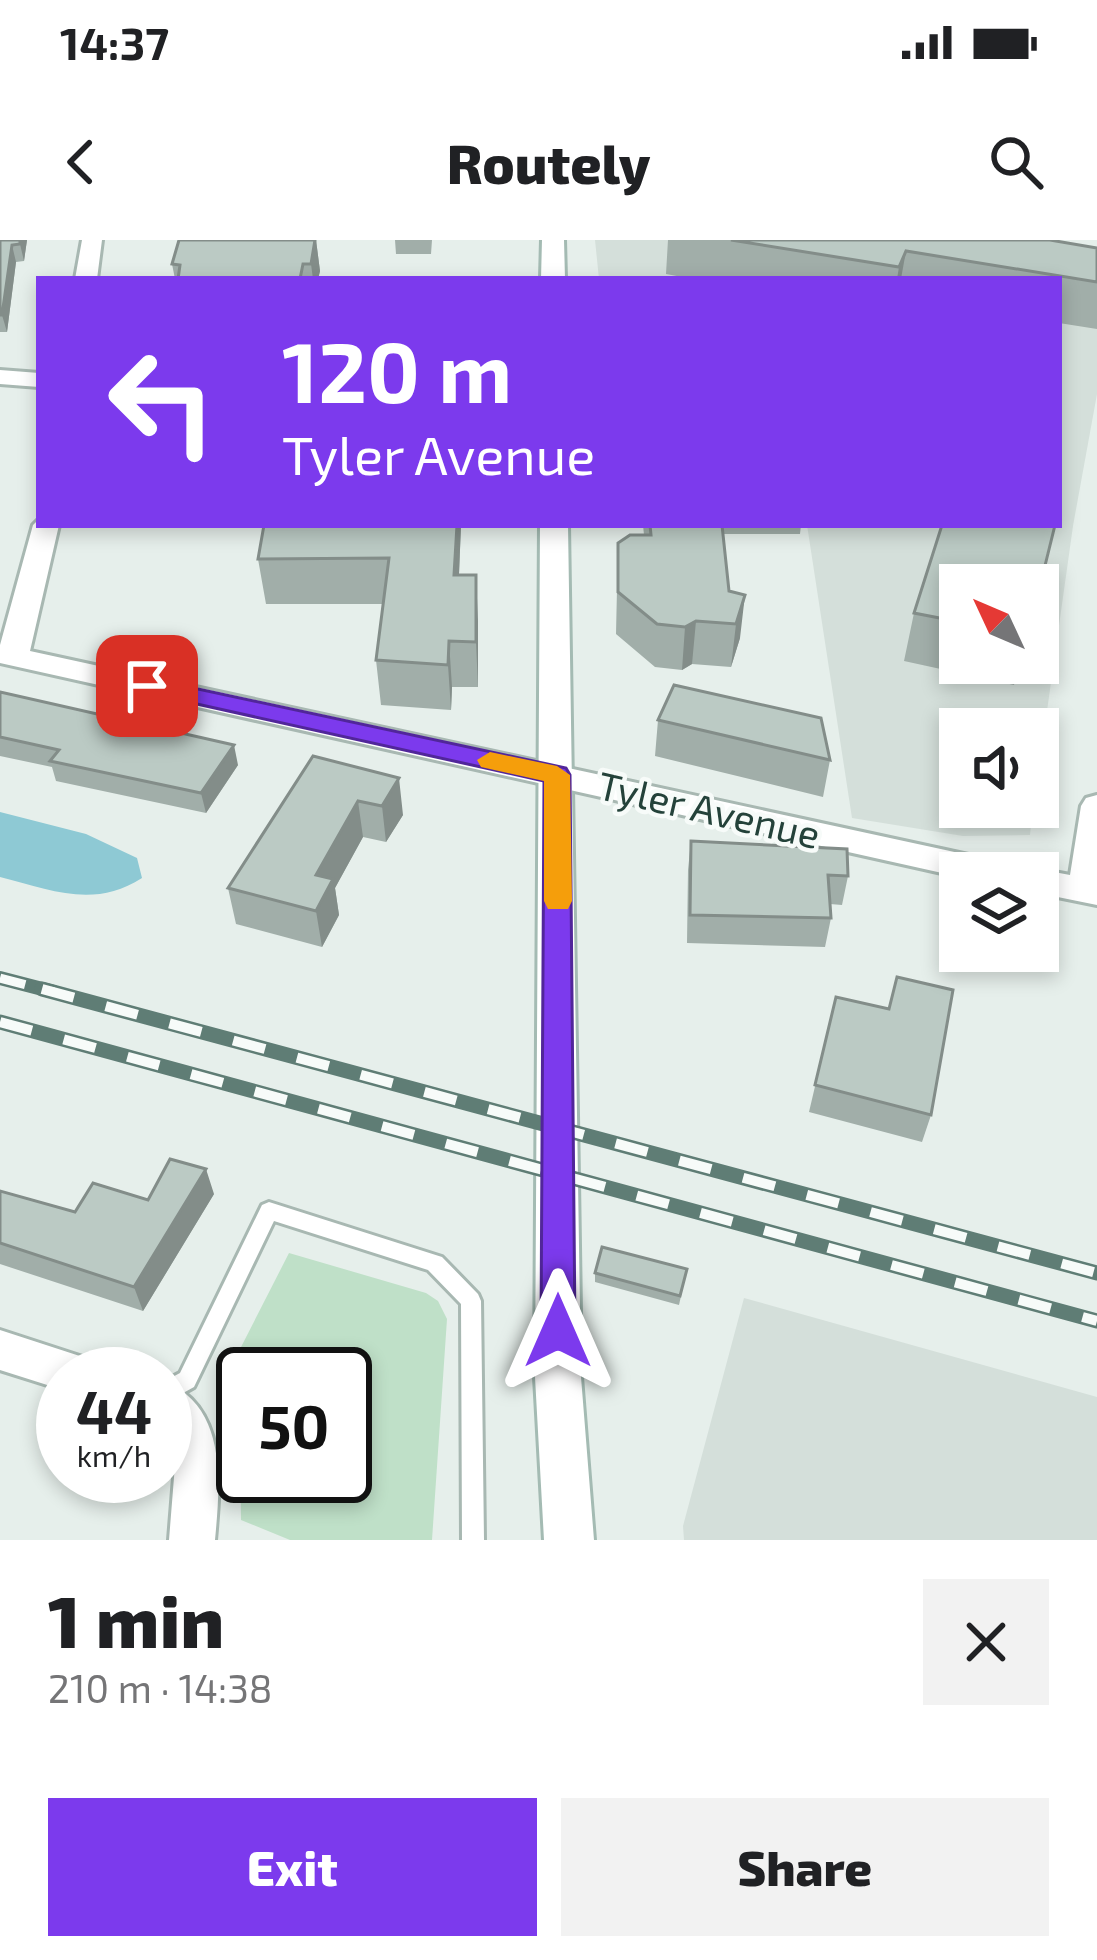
<!DOCTYPE html>
<meta charset="utf-8">
<style>
:root{--surface:#fff;--page:#f2f2f2;--text:#202124;--muted:#757577;--accent:#7c3aed}
body{margin:0;font-family:"Exo 2",sans-serif;background:var(--page);color:var(--text);height:100vh;display:flex;flex-direction:column;font-size:45px;white-space:nowrap}
*{box-sizing:border-box;margin:0}
p{font-size:39px;color:var(--muted)}
.icon{flex:none;width:66px;height:66px;fill:none;stroke:currentColor;stroke-width:2;stroke-linecap:round;stroke-linejoin:round}
.map{position:relative;height:1300px;overflow:hidden}
.panel{display:flex;flex-direction:column;background:var(--surface);flex:1}
.panel>*{flex:none}
.guide{position:absolute;left:36px;top:36px;width:1026px;height:252px;border-radius:0px;box-shadow:0 6px 18px #0003;background:#7c3aed;color:#fff;overflow:hidden}
.needle{width:78px;rotate:314deg}
.controls{position:absolute;left:939px;top:324px;display:grid;gap:24px}
.controls a{display:grid;place-items:center;width:120px;height:120px;border-radius:0px;background:var(--surface);box-shadow:0 6px 18px #0003;font-size:60px}
.speed{position:absolute;left:36px;top:1107px;display:flex;gap:24px;font-size:60px;font-weight:700;text-align:center}
.speed>*{display:grid;place-content:center;width:156px;height:156px;border-radius:50%;background:var(--surface);box-shadow:0 6px 18px #0003;line-height:1}
.speed small{font-size:30px;font-weight:400}
.speed .limit{border:6px solid #111;border-radius:18px;background:#fff;color:#111}
.pin{position:absolute;display:grid;place-items:center;width:102px;height:102px;color:#fff;margin:-51px;border-radius:24px;box-shadow:0 6px 18px #0006}
.me{position:absolute;width:132px;margin:-66px;rotate:0deg;stroke-linejoin:round;filter:drop-shadow(0 0 9px #0008)}
.turn{display:flex;align-items:center;gap:42px;height:252px;padding:0 48px;font-size:54px}
.turn .icon{width:156px;height:156px;stroke-width:2.5}
.turn b{display:block;font-size:84px;line-height:102px}
.round{display:grid;place-items:center;flex:none;width:126px;height:126px;border-radius:0px;background:var(--page)}
.headline{display:flex;align-items:center;justify-content:space-between;height:204px;padding:0 48px}
h1{font-size:72px;font-weight:800;line-height:90px}
.primary-button{display:flex;gap:24px;margin-top:auto;padding:24px 48px}
.primary-button a{flex:1;height:138px;border-radius:0px;background:var(--accent);color:#fff;font-size:48px;font-weight:800;line-height:138px;text-align:center}
.primary-button a+a{background:var(--page);color:var(--text)}
.status{display:flex;justify-content:space-between;align-items:center;height:84px;padding:0 60px;background:var(--surface);direction:ltr}
.status svg{height:33px;fill:currentColor}
header{display:flex;justify-content:space-between;align-items:center;height:156px;padding:0 48px;background:var(--surface);font-size:54px;font-weight:800}
.map>svg:first-child{display:block}
.built{fill:#d4dfda;fill-rule:evenodd}
.green{fill:#bfe0c8;fill-rule:evenodd}
.water{fill:#8ec9d4}
.lines{fill:none;stroke-linecap:round;stroke-linejoin:round}
.lane-casing{stroke:#a8b8b2;stroke-width:6}
.street-casing{stroke:#a8b8b2;stroke-width:6}
.secondary-casing{stroke:#a4bbb3;stroke-width:6}
.lane{fill:#fff;fill-rule:evenodd}
.street{fill:#fff;fill-rule:evenodd}
.secondary{fill:#fff;fill-rule:evenodd}
.rail-far1-casing{stroke:#5f7d75;stroke-width:14}
.rail-casing{stroke:#5f7d75;stroke-width:15}
.rail-far1{stroke:#f7fbf9;stroke-width:9;stroke-dasharray:26;stroke-linecap:butt}
.rail{stroke:#f7fbf9;stroke-width:10;stroke-dasharray:33;stroke-linecap:butt}
.wall{fill:#a1aea9}
.shaded-wall{fill:#838d89}
.building{fill:#bbcac4;stroke:#838d89;stroke-width:3}
.route{fill:#7c3aed;stroke:#51269a;stroke-width:3}
.slow{fill:#f59e0b}
.labels{text-anchor:middle;stroke-width:9;stroke-linejoin:round;paint-order:stroke}
.street-label{font-size:39px;fill:#24423a;stroke:#f7fbf9}
</style>
<div class="status"><b>14:37</b><svg viewBox="0 0 49 12"><path d="M0 12V9h3v3zM5 12V6h3v6zM10 12V3h3v9zM15 12V0h3v12zM26 1h20v11H26zM47 4h2v5h-2z"/></svg></div>
<header><svg class="icon" aria-label="back" viewBox="0 0 24 24"><path d="M15 5l-7 7 7 7"/></svg>Routely<svg class="icon" aria-label="search" viewBox="0 0 24 24"><circle cx="10" cy="10" r="6"/><path d="M15 15l6 6"/></svg></header>
<div class="map">
<svg width="1097" height="1300" viewBox="0 0 1097 1300">
<rect width="100%" height="100%" fill="#e6efeb"/>
<path class="built" d="M595 0H1016L1097 11V154L1073 286 1038 535V489H960V567H1033L1030 595 963 596 852 578 807 285H1059V39H599ZM960 345H1038V423H960Z
M744 1058 1097 1157V1300H684L683 1286Z"/>
<path class="green" d="M289 1013 426 1053 438 1061 447 1079 432 1300H290L241 1280 239 1111ZM243 1134H345V1236H243Z"/>
<path class="water" d="M0 572 86 594 137 618 142 638C94 669 51 650 0 637Z"/>
<g class="lines">
<g class="lane-casing">
<path id="lane" d="M269 962 442 1017 478 1054 481 1061 484 1300H462L461 1064 428 1030 274 981 194 1147 165 1163V1141L180 1133 262 965Z"/>
</g>
<g class="street-casing">
<path id="street" d="M82 0H102L97 39H75Z
M0 130 39 133V147L0 144Z
M39 279V285H59L30 411 996 621 1008 624 1012 633H960V637L0 423V405L33 285Z
M1097 555V665L1038 653V633L1026 632 1038 629 1070 635 1081 566 1086 558Z
M0 1090 92 1120 98 1134H63V1150L0 1130Z
M165 1142C228 1167 220 1245 215 1300H169L175 1225 165 1192Z"/>
</g>
<g class="secondary-casing">
<path id="secondary" d="M542 0H564L565 39H541Z
M540 285H568L581 1137 594 1300H544L535 1137Z"/>
</g>
<use href="#lane" class="lane"/>
<use href="#street" class="street"/>
<use href="#secondary" class="secondary"/>
<g class="rail-far1-casing">
<path id="rail-far1" d="M0 738 54 752"/>
</g>
<g class="rail-casing">
<path id="rail" d="M42 749 1097 1033
M0 782 1097 1081"/>
</g>
<use href="#rail-far1" class="rail-far1"/>
<use href="#rail" class="rail"/>
</g>
<path class="wall" d="M0 0H27L24 21 16 22 7 92H0Z
M316 0 320 31 318 39H175L172 24Z
M395 0H432L431 14H396Z
M668 0H1050L1097 8V89L1059 83V39H693L666 34Z
M461 285 459 335 478 381V447H452L451 470 381 465 376 420 383 364H266L258 319Z
M643 285H801L800 294H723L729 351 740 398 731 427 692 424 682 430 655 427 616 394 618 303 644 295Z
M960 345V423H1020L1014 445 904 421 914 373Z
M0 452 238 525 206 573 56 541 52 527 0 516Z
M658 480 830 520 823 557 655 516Z
M313 516 403 575 386 602 363 597 335 648 339 675 322 707 236 684 228 648Z
M691 601 848 636 842 665 830 664 831 678 825 707 687 703 688 630Z
M836 757 888 769 931 875 922 902 809 872Z
M0 951 75 972 148 960 214 954 143 1071 0 1024Z
M687 1029 679 1065 595 1042V1033Z"/>
<path class="shaded-wall" d="M20 0H27L24 21 20 4Z
M316 0 320 31 318 39H313L311 24Z
M12 5 16 22 7 92 2 75Z
M906 11 901 39H897L899 27Z
M457 285H461L457 381 454 335Z
M476 335 478 381V447L476 402Z
M745 355 740 398 731 427 736 384Z
M696 381 692 424 682 430 685 387Z
M449 401 452 447 451 470 448 425Z
M234 505 238 525 206 573 201 553Z
M399 538 403 575 386 602 382 566Z
M358 561 363 597 335 648 339 675 322 707 316 671V635Z
M206 929 214 954 143 1071 134 1047Z"/>
<path class="building" d="M0 0H20V4L12 5 2 75H0Z
M179 0H315L311 24H303L300 39H178L180 25 172 24Z
M731 0H1050L1097 8V42L906 11 899 27Z
M264 285H457L454 335H476V402L449 401 448 425 376 420 389 318 258 319Z
M650 285H722L729 351 745 355 736 384 696 381 685 387 657 384 618 352V303L630 295H651Z
M942 285H1055L1038 354V345H960V382L914 373Z
M674 445 821 478 830 520 658 480Z
M0 452 234 505 201 553 50 521 59 510 0 497Z
M313 516 399 538 382 566 358 561 316 635 333 639 316 671 228 648Z
M691 601 847 609 848 636 828 635 831 678 690 675Z
M897 737 953 750 931 875 815 845 836 757 889 769Z
M170 919 206 929 134 1047 0 1003V951L75 972 93 943 148 960Z
M602 1007 687 1029 680 1056 595 1033Z"/>
<path class="route" d="M147 438 566 528 570 535 575 1091 570 1102 558 1107 546 1102 541 1091 544 541 138 451 135 446Z"/>
<path class="slow" d="M490 512 557 526 570 535 572 661 568 669H548L544 661V541L481 527 477 520Z"/>
<g class="labels">
<g class="street-label">
<text transform="translate(709 570) rotate(13)" y="14">Tyler Avenue</text>
</g>
</g>
</svg>
<div class="controls">
<a><svg class="needle" viewBox="-14 -14 28 28"><path d="M0-13l5 13h-10z" fill="#e53935"/><path d="M0 13l5-13h-10z" fill="#757577"/></svg></a>
<a><svg class="icon" aria-label="sound" viewBox="0 0 24 24"><path d="M4 9h4l5-4v14l-5-4H4zM17 9q2 3 0 6"/></svg></a>
<a><svg class="icon" aria-label="layers" viewBox="0 0 24 24"><path d="M12 4l9 5-9 5-9-5zM3 14l9 5 9-5"/></svg></a>
</div>
<div class="speed"><div>44<small>km/h</small></div><div class="limit">50</div></div>
<div class="pin" style="left:147px;top:446px;background:#d93025"><svg class="icon" aria-label="arrive" viewBox="0 0 24 24"><path d="M6 21V4h12l-3 4 3 4H6"/></svg></div>
<svg class="me" style="left:558px;top:1091px" viewBox="-20 -20 40 40"><path d="M0-17L14 15 0 8-14 15z" fill="#7c3aed" stroke="#fff" stroke-width="4"/></svg>
<div class="guide">
<div class="turn"><svg class="icon" aria-label="left" viewBox="0 0 24 24"><path d="M17 20v-9H6M10 6l-5 5 5 5"/></svg><div><b>120 m</b>Tyler Avenue</div></div>
</div>
</div>
<section class="panel">
<div class="headline"><div><h1>1 min</h1><p>210 m · 14:38</p></div><a class="round"><svg class="icon" aria-label="close" viewBox="0 0 24 24"><path d="M6 6l12 12M18 6L6 18"/></svg></a></div>
<div class="primary-button"><a>Exit</a><a>Share</a></div>
</section>
